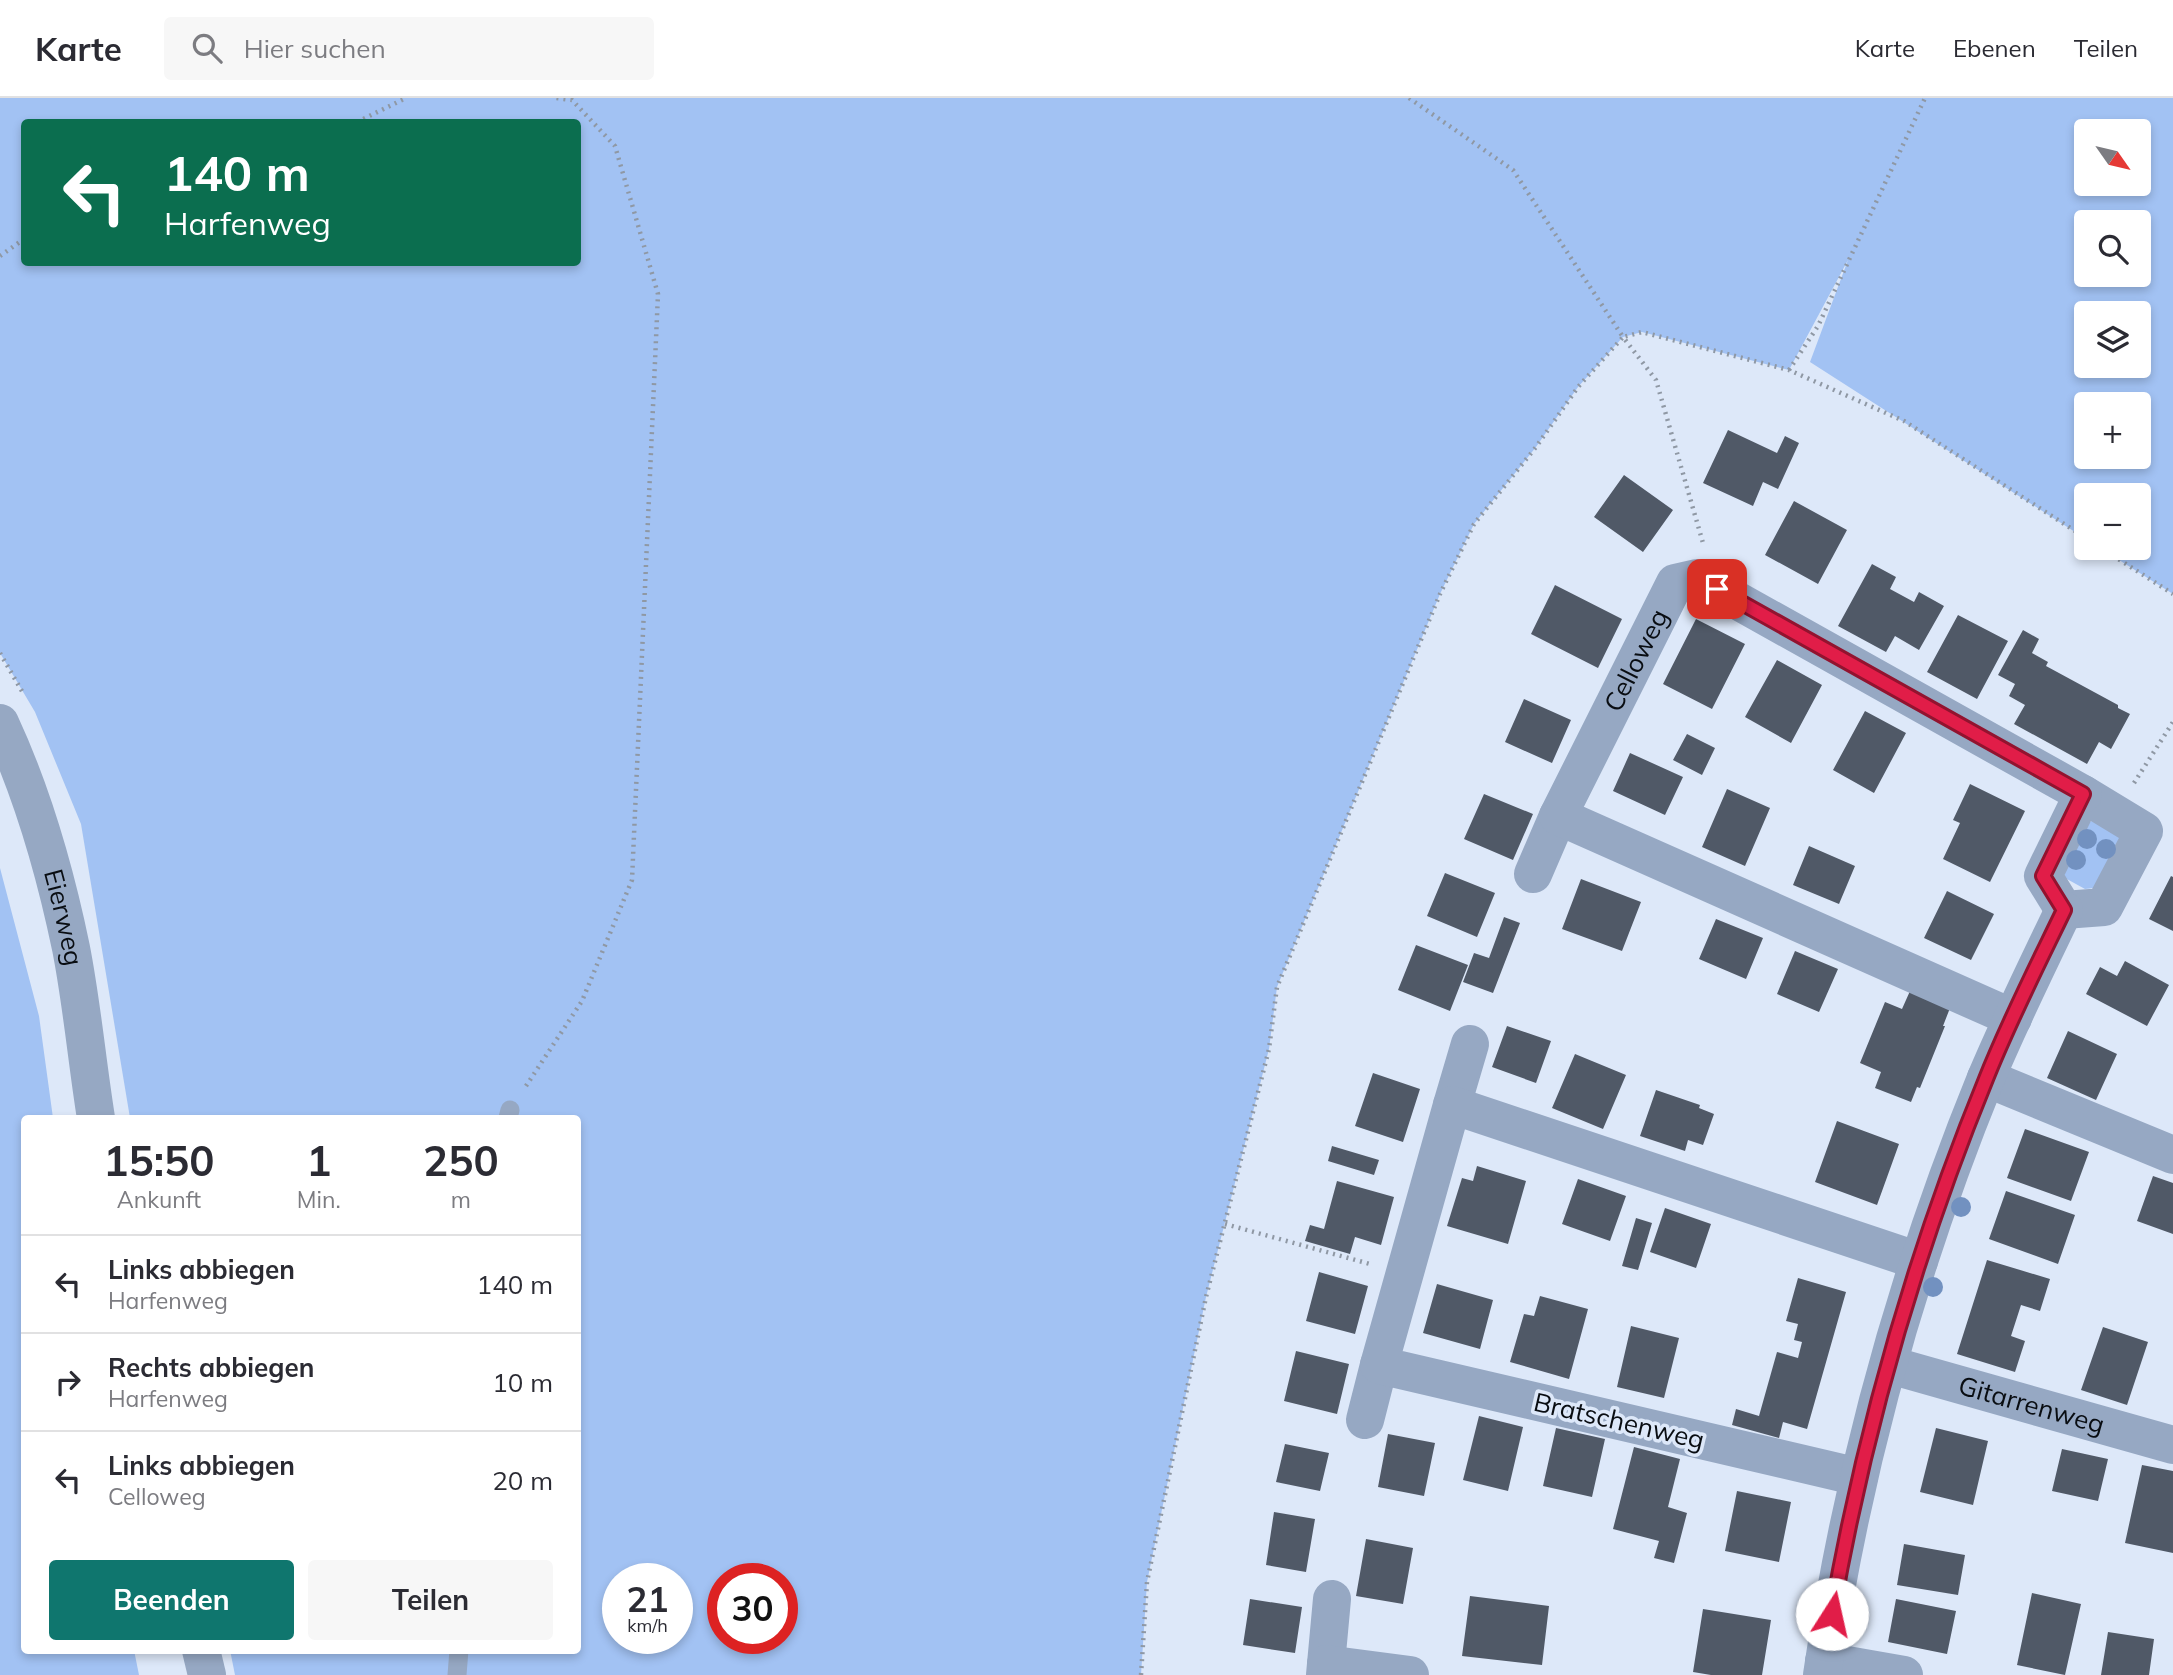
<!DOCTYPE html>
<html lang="de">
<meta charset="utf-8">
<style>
:root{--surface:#fff;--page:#f7f7f7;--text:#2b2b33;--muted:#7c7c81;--line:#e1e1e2;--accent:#0f766e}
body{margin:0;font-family:Mulish,sans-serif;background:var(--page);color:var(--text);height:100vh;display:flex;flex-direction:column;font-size:26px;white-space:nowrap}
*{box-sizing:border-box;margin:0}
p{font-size:23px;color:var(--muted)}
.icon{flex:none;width:38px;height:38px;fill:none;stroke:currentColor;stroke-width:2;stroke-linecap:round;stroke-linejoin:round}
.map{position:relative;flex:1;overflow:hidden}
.panel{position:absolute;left:21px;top:1017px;width:560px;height:539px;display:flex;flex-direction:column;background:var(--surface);border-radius:7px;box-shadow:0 4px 10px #0003}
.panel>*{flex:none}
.guide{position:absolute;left:21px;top:21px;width:560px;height:147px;border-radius:7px;box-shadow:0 4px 10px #0003;background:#0b6e4f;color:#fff;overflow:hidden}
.needle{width:46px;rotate:124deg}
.tools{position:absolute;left:2074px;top:21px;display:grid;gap:14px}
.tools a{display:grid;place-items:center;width:77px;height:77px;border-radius:7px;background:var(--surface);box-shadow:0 4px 10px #0003;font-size:35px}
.speed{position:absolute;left:602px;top:1465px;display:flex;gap:14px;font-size:35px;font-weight:700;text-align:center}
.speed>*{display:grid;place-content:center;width:91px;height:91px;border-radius:50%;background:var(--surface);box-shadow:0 4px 10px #0003;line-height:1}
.speed small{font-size:18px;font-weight:400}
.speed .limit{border:10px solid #d22;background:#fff;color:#111}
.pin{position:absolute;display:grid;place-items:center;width:60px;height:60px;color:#fff;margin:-30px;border-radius:14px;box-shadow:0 4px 10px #0006}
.me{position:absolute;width:77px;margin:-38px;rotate:10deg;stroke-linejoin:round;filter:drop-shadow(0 0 5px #0008)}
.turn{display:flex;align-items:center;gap:24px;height:147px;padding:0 28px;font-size:32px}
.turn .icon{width:91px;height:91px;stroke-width:2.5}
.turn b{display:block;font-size:49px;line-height:60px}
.eta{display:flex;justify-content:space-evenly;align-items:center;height:119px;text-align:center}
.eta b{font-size:42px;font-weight:700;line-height:49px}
.button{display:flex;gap:14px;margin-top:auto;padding:14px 28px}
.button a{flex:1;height:80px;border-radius:7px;background:var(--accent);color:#fff;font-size:28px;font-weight:700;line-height:80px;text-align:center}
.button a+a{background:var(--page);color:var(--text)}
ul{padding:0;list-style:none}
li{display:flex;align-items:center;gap:21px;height:98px;padding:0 28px;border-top:2px solid var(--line)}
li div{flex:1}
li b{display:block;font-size:26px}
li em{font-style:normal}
header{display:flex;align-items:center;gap:42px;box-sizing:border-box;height:98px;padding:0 35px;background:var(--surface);border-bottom:2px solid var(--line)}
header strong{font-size:33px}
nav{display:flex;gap:38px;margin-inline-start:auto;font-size:24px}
.search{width:490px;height:63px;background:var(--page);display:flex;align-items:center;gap:18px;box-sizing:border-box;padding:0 24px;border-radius:7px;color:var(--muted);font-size:26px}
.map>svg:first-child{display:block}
.green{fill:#a2c2f3;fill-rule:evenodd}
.building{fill:#505967}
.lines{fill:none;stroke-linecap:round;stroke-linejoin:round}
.path{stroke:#8f98a4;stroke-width:4.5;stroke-dasharray:2 5;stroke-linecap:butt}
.service{stroke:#96a8c3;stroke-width:19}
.minor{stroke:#96a8c3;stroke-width:38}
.tertiary{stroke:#96a8c3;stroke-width:38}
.tree{fill:#7291c0}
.route-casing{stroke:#92132f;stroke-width:18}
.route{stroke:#e11d48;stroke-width:12}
.labels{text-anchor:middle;stroke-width:7;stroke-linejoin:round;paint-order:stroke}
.street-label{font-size:26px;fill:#090d12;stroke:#dde8f9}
</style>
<header>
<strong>Karte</strong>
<div class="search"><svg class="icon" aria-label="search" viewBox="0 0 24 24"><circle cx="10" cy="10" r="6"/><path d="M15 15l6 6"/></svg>Hier suchen</div>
<nav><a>Karte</a><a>Ebenen</a><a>Teilen</a></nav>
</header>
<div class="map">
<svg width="2173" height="1577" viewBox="0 0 2173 1577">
<rect width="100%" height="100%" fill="#dde8f9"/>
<path class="green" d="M0 0H2173V496L2100 450H2138V397H2086V441L1810 264 1848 162 1789 272 1642 234 1623 239 1578 289 1536 349 1474 426 1440 496 1277 889 1269 951 1206 1199 1147 1484 1141 1577H235L230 1552H578V1020H130L81 726 35 614 0 555ZM24 24H578V164H24ZM2086 33H2138V86H2086ZM2086 124H2138V177H2086ZM2086 215H2138V268H2086ZM2086 306H2138V359H2086ZM618 1480H677V1540H618ZM723 1480H782V1540H723Z
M2094 722 2120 740 2094 790 2085 791 2065 780 2061 762 2077 730Z
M0 770 39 918 53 1020H24V1552H134L139 1577H0Z"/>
<path class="building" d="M1728 332 1777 355 1785 338 1799 345 1778 391 1763 384 1753 408 1703 385Z
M1624 377 1673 412 1643 454 1594 419Z
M1794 403 1847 432 1818 486 1765 457Z
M1872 466 1896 479 1890 491 1914 504 1919 494 1944 508 1919 552 1895 538 1886 554 1838 528Z
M1555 487 1622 521 1598 570 1531 536Z
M1958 517 2008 543 1977 601 1927 574Z
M1696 521 1745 546 1712 611 1663 586Z
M2023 532 2039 541 2032 555 2048 564 2046 568 2118 607V610L2130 616 2111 651 2099 644 2087 666 2014 626 2025 607 2009 598 2015 586 1998 577Z
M1777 562 1822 587 1791 645 1745 619Z
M1524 601 1571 622 1552 665 1505 644Z
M1865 613 1906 635 1874 695 1833 672Z
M1687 636 1715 650 1702 677 1673 662Z
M1630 655 1683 679 1665 717 1613 693Z
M1970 686 2025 713 1990 784 1943 761 1960 725 1953 722Z
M1727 691 1770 710 1745 768 1702 749Z
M1484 696 1533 716 1513 762 1464 741Z
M1809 748 1855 768 1839 806 1793 787Z
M1445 775 1495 795 1477 839 1427 818Z
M2171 778 2173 779V833L2149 821Z
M1581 781 1641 804 1622 853 1562 831Z
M1947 793 1994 816 1971 862 1924 840Z
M1504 819 1520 825 1493 895 1463 884 1474 855 1489 860Z
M1716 821 1763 840 1746 881 1699 861Z
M1416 847 1468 867 1450 913 1398 892Z
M1795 853 1838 871 1819 914 1777 896Z
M2125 863 2169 887 2147 928 2086 896 2100 869 2117 878Z
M1910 893 1950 910 1943 928H1945L1920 990 1917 989 1911 1004 1875 990 1881 974 1860 965 1885 904 1902 911Z
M1507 928 1551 943 1536 985 1492 969Z
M2068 933 2117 956 2096 1002 2047 980Z
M1575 956 1626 977 1603 1031 1552 1010Z
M1373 975 1420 991 1403 1044 1355 1028Z
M1656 992 1700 1007 1699 1010 1714 1016 1703 1047 1688 1042 1685 1053 1640 1038Z
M1837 1023 1899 1046 1877 1107 1815 1084Z
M2025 1031 2089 1054 2071 1103 2007 1080Z
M1332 1048 1379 1062 1374 1077 1328 1063Z
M1477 1068 1526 1083 1508 1146 1447 1128 1462 1080 1473 1083Z
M2153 1078 2173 1085V1136L2137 1123Z
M1578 1081 1626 1098 1610 1143 1562 1126Z
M1337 1083 1394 1099 1381 1147 1355 1139 1350 1156 1305 1143 1310 1127 1324 1131Z
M2006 1093 2075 1117 2058 1166 1989 1141Z
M1665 1110 1711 1126 1696 1170 1650 1154Z
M1636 1120 1652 1125 1638 1172 1622 1168Z
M1987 1162 2050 1181 2040 1213 2021 1207 2011 1238 2025 1243 2015 1274 1957 1256Z
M1319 1174 1368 1188 1355 1236 1306 1223Z
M1798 1180 1846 1194 1807 1331 1783 1324 1779 1340 1732 1327 1736 1311 1759 1318 1777 1254 1798 1260 1802 1244 1794 1242 1798 1226 1786 1223Z
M1437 1186 1493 1202 1480 1251 1423 1235Z
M1540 1198 1588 1211 1569 1281 1510 1264 1524 1216 1534 1218Z
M1631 1228 1679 1240 1664 1300 1617 1289Z
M2103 1229 2148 1244 2127 1307 2081 1292Z
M1296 1253 1349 1266 1337 1316 1284 1303Z
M1479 1318 1523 1329 1508 1393 1463 1382Z
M1556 1330 1605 1341 1592 1399 1543 1388Z
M1936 1330 1988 1343 1973 1407 1920 1394Z
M1388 1336 1435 1345 1424 1398 1378 1389Z
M1285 1346 1329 1355 1320 1393 1276 1384Z
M1634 1349 1680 1361 1668 1409 1687 1415 1674 1465 1654 1460 1659 1443 1613 1431Z
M2062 1351 2108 1361 2098 1403 2052 1393Z
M2142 1367 2173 1373V1455L2125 1445Z
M1737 1393 1791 1404 1779 1464 1725 1453Z
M1274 1414 1315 1421 1306 1474 1266 1467Z
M1366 1441 1413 1450 1403 1506 1356 1498Z
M1904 1446 1965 1457 1958 1497 1897 1487Z
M2032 1495 2081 1506 2065 1577 2017 1567Z
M1470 1498 1549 1508 1542 1567 1462 1558Z
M1250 1501 1302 1509 1295 1555 1243 1547Z
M1896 1501 1956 1513 1947 1556 1888 1544Z
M1703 1511 1771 1522 1762 1577H1711L1693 1574Z
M2108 1534 2154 1541 2149 1577H2101Z"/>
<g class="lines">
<path class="path" d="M1409 0 1513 72 1623 239 1642 234 1789 272 1904 323 2086 440
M357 24 406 0
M0 158 24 141
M1789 272 1818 228 1925 0
M2101 450 2173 496
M0 555 23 595
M2134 685 2173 624
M526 988 582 903 632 782 658 196 615 48 572 2 556 0
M1225 1126 1370 1166
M1141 1577 1147 1484 1206 1199 1269 951 1277 889 1440 496 1474 426 1536 349 1578 289 1623 239 1656 282 1703 445"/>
<path class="service" d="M508 1020 510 1012
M457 1577 459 1552"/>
<g class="minor">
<path d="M2083 696 2144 733 2104 809 2064 812 2043 778Z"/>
<path d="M1533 776 1558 718"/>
<path id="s1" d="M2013 920 1558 718 1675 485 1697 480 2083 696"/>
<path d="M1986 980 2173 1057"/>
<path d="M1452 1007 1470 946"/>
<path id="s2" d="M1890 1267 2173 1347"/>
<path d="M1365 1322 1379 1267"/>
<path d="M1859 1379 1379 1267 1452 1007 1919 1163"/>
<path d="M1824 1563 1904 1577"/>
<path d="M1326 1566 1332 1501"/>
<path d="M1325 1577 1326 1566 1410 1577"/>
<path d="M1822 1577C1852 1373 1908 1171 1986 980 2010 923 2037 868 2064 812"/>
</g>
<g class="tertiary">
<path id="s3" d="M0 625C33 696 55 773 71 850 82 906 87 964 96 1020"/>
<path d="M201 1552 207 1577"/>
</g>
</g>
<g class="tree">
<circle cx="2087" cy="741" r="10"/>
<circle cx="2106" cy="751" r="10"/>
<circle cx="2076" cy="762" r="10"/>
<circle cx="1961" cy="1109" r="10"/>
<circle cx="1933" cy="1189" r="10"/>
</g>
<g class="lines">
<g class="route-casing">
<path id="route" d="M1717 491 2083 696 2043 778 2064 812C2037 868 2009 923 1986 981 1916 1152 1864 1333 1832 1516"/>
</g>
<use href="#route" class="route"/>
</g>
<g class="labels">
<g class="street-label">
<text dy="9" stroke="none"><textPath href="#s1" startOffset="672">Celloweg</textPath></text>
<text dy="9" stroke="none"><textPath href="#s3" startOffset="205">Eierweg</textPath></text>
<text dy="9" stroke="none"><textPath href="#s2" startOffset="147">Gitarrenweg</textPath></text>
<text transform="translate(1619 1323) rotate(13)" y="9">Bratschenweg</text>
</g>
</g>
</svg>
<div class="tools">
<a><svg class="needle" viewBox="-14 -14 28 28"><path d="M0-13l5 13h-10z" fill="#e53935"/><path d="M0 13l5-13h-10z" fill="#7c7c81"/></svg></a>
<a><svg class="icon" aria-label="search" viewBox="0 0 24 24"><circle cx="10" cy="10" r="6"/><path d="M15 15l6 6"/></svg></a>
<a><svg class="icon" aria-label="layers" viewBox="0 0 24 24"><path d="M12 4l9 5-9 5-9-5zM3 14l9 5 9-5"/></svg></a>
<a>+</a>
<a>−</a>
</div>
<div class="speed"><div>21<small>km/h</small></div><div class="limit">30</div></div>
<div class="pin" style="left:1717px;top:491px;background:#d93025"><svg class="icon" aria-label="arrive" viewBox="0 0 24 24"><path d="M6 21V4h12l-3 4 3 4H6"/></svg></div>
<svg class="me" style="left:1832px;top:1516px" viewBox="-20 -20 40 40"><circle r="19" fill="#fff"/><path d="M0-13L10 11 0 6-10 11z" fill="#e11d48"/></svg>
<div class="guide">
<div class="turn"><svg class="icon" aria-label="left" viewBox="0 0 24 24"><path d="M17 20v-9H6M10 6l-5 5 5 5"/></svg><div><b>140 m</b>Harfenweg</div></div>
</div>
<section class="panel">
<div class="eta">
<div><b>15:50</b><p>Ankunft</p></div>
<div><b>1</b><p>Min.</p></div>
<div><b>250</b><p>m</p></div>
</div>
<ul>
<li><svg class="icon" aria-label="left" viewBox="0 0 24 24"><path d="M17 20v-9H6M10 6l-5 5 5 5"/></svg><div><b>Links abbiegen</b><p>Harfenweg</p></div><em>140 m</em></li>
<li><svg class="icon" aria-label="right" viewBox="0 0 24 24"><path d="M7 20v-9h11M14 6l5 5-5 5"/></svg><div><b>Rechts abbiegen</b><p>Harfenweg</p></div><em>10 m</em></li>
<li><svg class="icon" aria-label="left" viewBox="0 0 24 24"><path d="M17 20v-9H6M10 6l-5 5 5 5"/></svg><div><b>Links abbiegen</b><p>Celloweg</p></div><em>20 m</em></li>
</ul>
<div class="button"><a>Beenden</a><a>Teilen</a></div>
</section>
</div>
